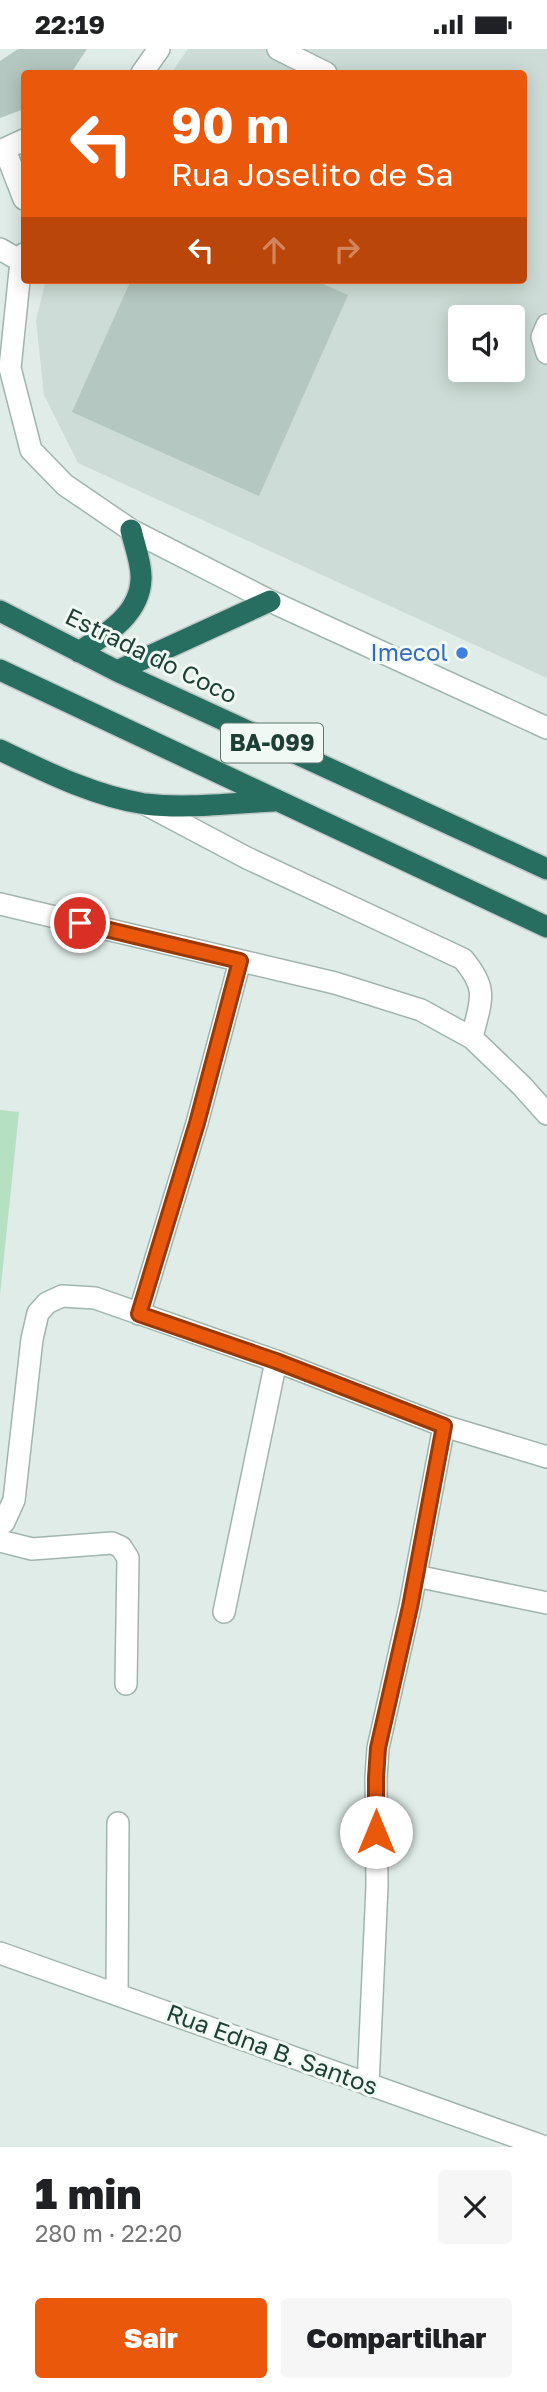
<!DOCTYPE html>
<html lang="pt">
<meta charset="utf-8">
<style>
:root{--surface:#fff;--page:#f6f6f6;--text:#202124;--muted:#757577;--accent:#ea580c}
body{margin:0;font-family:"Golos Text",sans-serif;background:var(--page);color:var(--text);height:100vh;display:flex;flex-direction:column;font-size:26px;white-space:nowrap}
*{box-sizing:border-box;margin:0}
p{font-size:23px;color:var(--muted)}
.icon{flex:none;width:38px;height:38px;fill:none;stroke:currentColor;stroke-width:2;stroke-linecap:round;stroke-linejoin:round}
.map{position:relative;height:2098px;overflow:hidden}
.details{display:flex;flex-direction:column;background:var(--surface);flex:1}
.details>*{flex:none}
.banner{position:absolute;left:21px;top:21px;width:506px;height:214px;border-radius:7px;box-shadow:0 4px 18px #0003;background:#ea580c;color:#fff;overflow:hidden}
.controls{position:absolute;left:448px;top:256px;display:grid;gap:14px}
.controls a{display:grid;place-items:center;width:77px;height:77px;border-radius:7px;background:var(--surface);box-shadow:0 4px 18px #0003;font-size:35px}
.pin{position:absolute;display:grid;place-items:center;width:60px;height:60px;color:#fff;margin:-30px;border:4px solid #fff;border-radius:50%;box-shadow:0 2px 7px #0007}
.me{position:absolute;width:77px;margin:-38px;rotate:0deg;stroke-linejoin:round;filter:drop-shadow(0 0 5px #0008)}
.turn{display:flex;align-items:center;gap:24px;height:147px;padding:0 35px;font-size:32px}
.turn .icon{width:91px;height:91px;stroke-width:2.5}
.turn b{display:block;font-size:49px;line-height:60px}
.lanes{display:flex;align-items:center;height:66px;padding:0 35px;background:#0003;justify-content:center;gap:35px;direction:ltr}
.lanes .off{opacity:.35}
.round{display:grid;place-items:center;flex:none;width:74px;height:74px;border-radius:7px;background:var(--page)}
.head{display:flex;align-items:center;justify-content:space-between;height:119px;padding:0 35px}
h1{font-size:42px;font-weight:800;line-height:52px}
.cta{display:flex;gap:14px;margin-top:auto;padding:14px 35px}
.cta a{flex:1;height:80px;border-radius:7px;background:var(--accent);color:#fff;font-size:28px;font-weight:800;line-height:80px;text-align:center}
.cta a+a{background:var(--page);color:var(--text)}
.status{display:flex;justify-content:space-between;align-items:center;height:49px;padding:0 35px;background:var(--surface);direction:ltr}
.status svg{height:19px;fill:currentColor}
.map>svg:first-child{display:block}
.built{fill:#cddcd6;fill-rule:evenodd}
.green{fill:#b5e0c1}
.building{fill:#b4c7c0}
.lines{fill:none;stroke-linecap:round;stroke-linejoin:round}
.minor-casing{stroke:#a1b5ae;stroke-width:24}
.highway-casing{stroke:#c0c9c7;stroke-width:24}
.minor{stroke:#fff;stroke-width:21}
.highway{stroke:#276e60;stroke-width:21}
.route-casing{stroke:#983908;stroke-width:18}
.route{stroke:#ea580c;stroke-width:12}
.shop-dot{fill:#3f7fe0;stroke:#f0f9f4;stroke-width:2.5}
.labels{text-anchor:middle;stroke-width:6;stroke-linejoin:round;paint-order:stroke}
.shield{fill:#f0f9f4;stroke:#5d776f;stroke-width:2}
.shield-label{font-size:23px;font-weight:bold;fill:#1e3f36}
.shop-label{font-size:24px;fill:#366cbe;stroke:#f0f9f4;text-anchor:end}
.street-label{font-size:24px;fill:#1e3f36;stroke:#f0f9f4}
</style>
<div class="status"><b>22:19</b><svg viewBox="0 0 49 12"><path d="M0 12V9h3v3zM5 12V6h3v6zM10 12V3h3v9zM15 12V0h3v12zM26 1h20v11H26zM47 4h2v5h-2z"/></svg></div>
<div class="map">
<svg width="547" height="2098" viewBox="0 0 547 2098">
<rect width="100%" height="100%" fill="#dfece7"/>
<path class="built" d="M188 0H547V629L78 414 44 346 36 271 46 231H523V24H171ZM460 268H513V320H460Z"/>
<path class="green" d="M0 1061 19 1063 0 1246Z"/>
<path class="building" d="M18 0H87L71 24H24V60L0 69V12Z
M131 231H314L348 246 259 447 72 363Z"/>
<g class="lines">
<g class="minor-casing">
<path id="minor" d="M278 0 326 24
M142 24 159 0
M5 101 24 150
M0 102 24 91
M0 200 21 212
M24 205 21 212 10 319 31 401 65 436 131 481 270 552 547 679
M547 276 542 288 547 304
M145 755 247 809 463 910C490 942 480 952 472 989
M0 855 335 934 421 961 472 989 522 1037 547 1065
M139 1265 197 1074 240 912
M0 1476 4 1473 14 1451 32 1290 38 1264 47 1254 62 1247 95 1249 276 1312 444 1377 547 1408
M0 1492 32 1500 112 1494 121 1498 128 1509 126 1635
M416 1527 547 1554
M224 1563 276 1312
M0 1904 545 2098
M117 1945 118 1774
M368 2036 377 1837 376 1729 378 1699 410 1557 444 1377"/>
</g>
<g class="highway-casing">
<path id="highway" d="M0 562 117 622 547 820
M79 603C105 586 140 566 141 530 142 515 134 495 131 481
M0 621 547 878
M117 622 270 552
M0 701C46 723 94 747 145 755 188 760 232 754 274 752"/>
</g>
<use href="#minor" class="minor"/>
<use href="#highway" class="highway"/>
</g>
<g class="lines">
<g class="route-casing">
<path id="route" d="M80 874 240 912 197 1074 139 1265 276 1312 444 1377 410 1558 378 1699 376 1729V1783"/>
</g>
<use href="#route" class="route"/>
</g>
<circle class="shop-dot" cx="462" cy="604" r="7"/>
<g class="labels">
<rect class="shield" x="221" y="674.5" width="102" height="39" rx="5"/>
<g class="shield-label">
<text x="272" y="702">BA-099</text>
</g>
<g class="shop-label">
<text x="448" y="612">Imecol</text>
</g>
<g class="street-label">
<text transform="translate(151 607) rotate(26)" y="8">Estrada do Coco</text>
<text transform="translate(272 2001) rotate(20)" y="8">Rua Edna B. Santos</text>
</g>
</g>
</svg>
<div class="controls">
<a><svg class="icon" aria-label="sound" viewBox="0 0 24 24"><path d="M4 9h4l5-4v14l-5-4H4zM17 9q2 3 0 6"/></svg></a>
</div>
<div class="pin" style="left:80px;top:874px;background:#d93025"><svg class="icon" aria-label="arrive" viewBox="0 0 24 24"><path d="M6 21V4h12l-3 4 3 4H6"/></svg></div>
<svg class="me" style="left:376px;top:1783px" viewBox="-20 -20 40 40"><circle r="19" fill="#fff"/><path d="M0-13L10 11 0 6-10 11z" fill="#ea580c"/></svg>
<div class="banner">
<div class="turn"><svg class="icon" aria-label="left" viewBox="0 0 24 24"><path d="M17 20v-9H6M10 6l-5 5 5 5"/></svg><div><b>90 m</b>Rua Joselito de Sa</div></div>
<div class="lanes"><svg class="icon" aria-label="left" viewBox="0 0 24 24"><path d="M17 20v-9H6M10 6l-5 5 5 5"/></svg><svg class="icon off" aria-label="ahead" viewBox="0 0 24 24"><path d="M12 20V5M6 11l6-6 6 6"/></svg><svg class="icon off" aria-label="right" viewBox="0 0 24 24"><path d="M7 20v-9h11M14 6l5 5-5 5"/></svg></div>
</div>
</div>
<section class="details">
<div class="head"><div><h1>1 min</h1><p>280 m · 22:20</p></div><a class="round"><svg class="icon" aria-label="close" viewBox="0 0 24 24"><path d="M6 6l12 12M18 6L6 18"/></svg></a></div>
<div class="cta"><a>Sair</a><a>Compartilhar</a></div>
</section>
